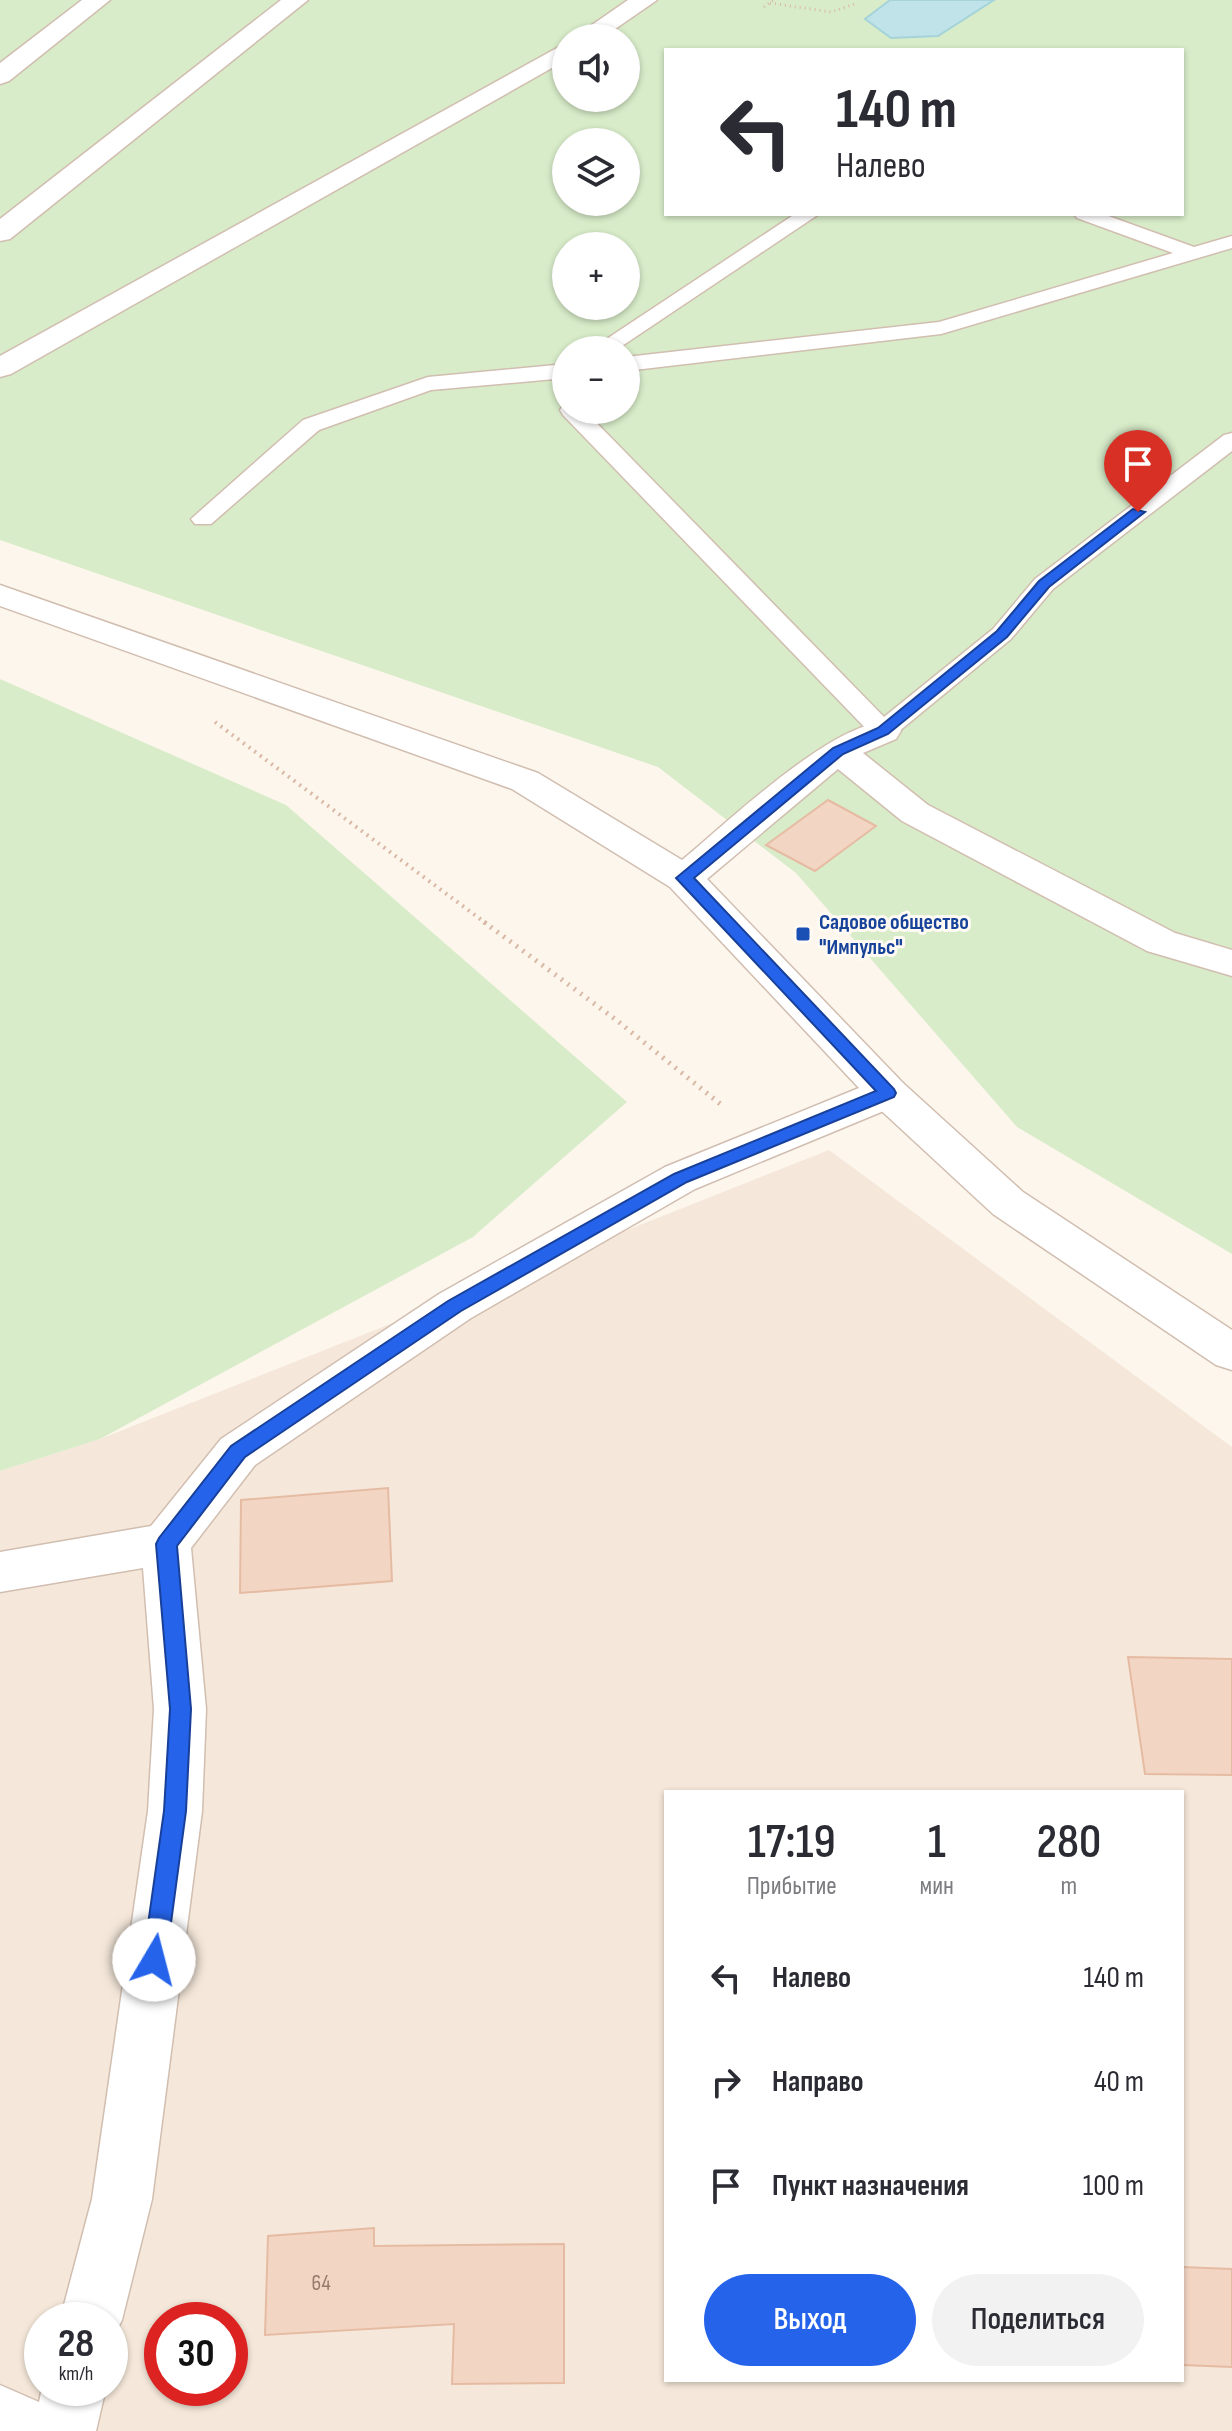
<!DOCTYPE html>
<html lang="ru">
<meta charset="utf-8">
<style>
:root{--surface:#fff;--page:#f2f2f3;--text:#2b2b33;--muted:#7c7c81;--accent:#2563eb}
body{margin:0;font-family:"Sofia Sans Condensed",sans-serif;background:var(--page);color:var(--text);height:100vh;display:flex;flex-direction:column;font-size:30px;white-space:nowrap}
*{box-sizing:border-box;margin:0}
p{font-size:26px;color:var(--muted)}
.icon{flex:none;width:44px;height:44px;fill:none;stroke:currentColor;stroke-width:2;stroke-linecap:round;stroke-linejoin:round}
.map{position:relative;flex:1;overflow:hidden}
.panel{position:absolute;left:664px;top:1790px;width:520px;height:592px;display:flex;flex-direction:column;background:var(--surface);border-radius:0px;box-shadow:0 2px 6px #0004}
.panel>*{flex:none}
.hud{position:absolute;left:664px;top:48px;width:520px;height:168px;border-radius:0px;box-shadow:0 2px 6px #0004;background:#fff;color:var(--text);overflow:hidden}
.fabs{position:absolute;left:552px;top:24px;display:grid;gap:16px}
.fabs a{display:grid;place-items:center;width:88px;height:88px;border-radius:50%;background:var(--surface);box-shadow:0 2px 6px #0004;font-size:40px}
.speed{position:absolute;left:24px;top:2302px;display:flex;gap:16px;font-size:40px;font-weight:700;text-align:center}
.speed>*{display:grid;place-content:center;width:104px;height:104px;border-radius:50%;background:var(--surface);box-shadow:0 2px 6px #0004;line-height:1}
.speed small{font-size:20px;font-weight:400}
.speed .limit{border:12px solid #d22;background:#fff;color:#111}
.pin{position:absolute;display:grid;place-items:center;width:68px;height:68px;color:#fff;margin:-82px -34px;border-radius:50% 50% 50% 0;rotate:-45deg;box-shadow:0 0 8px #0007}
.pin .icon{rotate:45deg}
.me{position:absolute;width:88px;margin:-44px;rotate:8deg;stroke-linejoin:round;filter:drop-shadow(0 0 6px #0008)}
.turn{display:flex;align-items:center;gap:28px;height:168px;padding:0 40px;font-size:36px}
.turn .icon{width:104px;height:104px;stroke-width:2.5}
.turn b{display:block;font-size:56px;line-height:68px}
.eta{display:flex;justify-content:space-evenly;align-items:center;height:136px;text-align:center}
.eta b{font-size:48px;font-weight:600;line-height:56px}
.primary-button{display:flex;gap:16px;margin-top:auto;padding:16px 40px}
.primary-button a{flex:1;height:92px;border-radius:48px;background:var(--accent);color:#fff;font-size:32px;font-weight:600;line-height:92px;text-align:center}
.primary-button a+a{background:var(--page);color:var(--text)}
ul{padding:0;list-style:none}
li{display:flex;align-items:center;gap:24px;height:104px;padding:0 40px}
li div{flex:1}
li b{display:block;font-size:30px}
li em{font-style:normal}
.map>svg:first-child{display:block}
.residential{fill:#f5e8da;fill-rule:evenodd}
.green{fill:#d8ecc9;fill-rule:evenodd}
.water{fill:#bfe3e8;stroke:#a5d3da;stroke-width:2}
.building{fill:#f3d5c3;stroke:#e6bba3;stroke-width:2}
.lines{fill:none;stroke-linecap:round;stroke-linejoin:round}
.service-casing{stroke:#d1beb0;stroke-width:3}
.minor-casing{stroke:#d1beb0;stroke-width:3}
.tertiary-casing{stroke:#d1beb0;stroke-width:3}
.path-far2{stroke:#d9b8a5;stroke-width:3;stroke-dasharray:1 4;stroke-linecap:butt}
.path-far1{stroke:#d9b8a5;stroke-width:4;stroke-dasharray:2 5;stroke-linecap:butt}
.path{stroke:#d9b8a5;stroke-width:5;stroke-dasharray:2 6;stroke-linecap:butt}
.service{fill:#fff;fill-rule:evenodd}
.minor{fill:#fff;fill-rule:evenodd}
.tertiary{fill:#fff;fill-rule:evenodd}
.route{fill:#2563eb;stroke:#184099;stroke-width:2}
.transit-dot{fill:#1a4fb4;stroke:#fffaf3;stroke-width:3}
.labels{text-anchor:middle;stroke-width:6;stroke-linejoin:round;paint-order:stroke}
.transit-label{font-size:22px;font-weight:bold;fill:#164399;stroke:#fffaf3;text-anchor:start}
.near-number-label{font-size:22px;fill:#987a6a}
</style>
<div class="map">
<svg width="1232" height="2431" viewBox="0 0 1232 2431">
<rect width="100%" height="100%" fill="#fdf6ec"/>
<path class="residential" d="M829 1150 1232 1447V2431H0V1471L100 1439ZM666 1792H1182V2380H666ZM42 2320H110V2388H42ZM162 2320H230V2388H162Z"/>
<path class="green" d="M0 0H1232V1254L1017 1127 796 873 658 767 0 540ZM566 38H626V98H566ZM666 50H1182V214H666ZM566 142H626V202H566ZM566 246H626V306H566ZM566 350H626V410H566Z
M0 679 286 805 627 1102 473 1237 100 1439 0 1471Z"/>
<path class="water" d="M890 0H994L938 36 891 38 865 19Z"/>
<path class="building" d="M828 800 876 826 815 871 766 845Z
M388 1488 392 1581 240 1593 241 1500Z
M1128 1657 1232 1659V1775L1145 1774Z
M374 2228V2246L564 2244V2383L452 2384 454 2324 265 2335 268 2236Z
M1182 2267 1232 2269V2367L1182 2365Z"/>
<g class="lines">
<g class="service-casing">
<path id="service" d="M795 214H819L616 350H590Z
M1074 214H1103L1194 247 1232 236V248L941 334 626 371V357L939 322 1173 253 1077 218Z
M566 364V378L431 390 319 430 211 524H195L191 519 303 420 428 377Z
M563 405H566V410H584L884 717 993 629 1035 579 1224 435 1232 433V451L1053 589 1011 639 892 737H874L563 415 560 410Z"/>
</g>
<g class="minor-casing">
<path id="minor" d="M82 0H110L9 81 0 84V63Z
M281 0H308L10 239 0 241V219Z
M628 0H657L602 38H573Z
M566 43V60L11 374 0 377V356Z
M0 585 538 773 682 860C724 826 843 710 896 723L901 731 896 739 863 753 928 805 1175 933 1232 950V976L1147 951 902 821 838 769 707 879 903 1083 909 1093 903 1103 695 1189 471 1318 255 1465 191 1548 206 1709 202 1811 152 2199 122 2320 110 2343V2320H60L92 2199 148 1811 154 1709 143 1568 0 1592V1552L151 1526 221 1439 439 1294 665 1167 859 1088 670 887 512 789 0 606Z
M0 2385 39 2402 42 2388H106L96 2431H0Z"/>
</g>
<g class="tertiary-casing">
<path id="tertiary" d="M888 1079 903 1083 1023 1192 1232 1330V1370L1216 1365 993 1214 873 1103 867 1093 873 1083Z"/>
</g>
<path class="path-far2" d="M770 3 831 12 858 3
M764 7 774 0"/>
<path class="path-far1" d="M215 722 487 924"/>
<path class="path" d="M484 922 615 1019 724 1107"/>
<use href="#service" class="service"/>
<use href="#minor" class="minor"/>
<use href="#tertiary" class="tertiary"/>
</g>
<path class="route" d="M1133 509 1145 512 1049 587 1007 637 888 734 843 754 694 878 894 1089 896 1093 894 1097 687 1182 461 1311 245 1457 177 1546 191 1709 186 1811 166 1960 163 1967 154 1971 146 1967 143 1960 164 1811 170 1709 156 1544 159 1538 231 1446 448 1301 674 1174 876 1091 676 878 833 748 878 728 997 631 1039 581Z"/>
<rect class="transit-dot" x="795" y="926" width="16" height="16" rx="4"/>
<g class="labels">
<g class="transit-label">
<text x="819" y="929">Садовое общество<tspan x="819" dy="25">"Импульс"</tspan></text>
</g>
<g class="near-number-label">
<text x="321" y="2290">64</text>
</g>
</g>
</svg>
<div class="fabs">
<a><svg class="icon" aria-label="sound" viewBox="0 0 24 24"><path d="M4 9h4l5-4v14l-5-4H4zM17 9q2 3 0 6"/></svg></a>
<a><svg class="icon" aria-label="layers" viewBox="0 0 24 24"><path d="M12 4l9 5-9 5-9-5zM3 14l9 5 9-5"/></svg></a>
<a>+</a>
<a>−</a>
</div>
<div class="speed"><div>28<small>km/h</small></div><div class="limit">30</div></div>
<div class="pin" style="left:1138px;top:512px;background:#d93025"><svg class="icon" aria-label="arrive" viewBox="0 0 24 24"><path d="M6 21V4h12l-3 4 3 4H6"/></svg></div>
<svg class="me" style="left:154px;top:1960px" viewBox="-20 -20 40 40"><circle r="19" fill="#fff"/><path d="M0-13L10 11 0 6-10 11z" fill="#2563eb"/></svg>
<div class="hud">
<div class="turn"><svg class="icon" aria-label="left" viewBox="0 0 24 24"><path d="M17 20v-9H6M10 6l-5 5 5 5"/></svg><div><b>140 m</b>Налево</div></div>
</div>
<section class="panel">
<div class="eta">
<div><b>17:19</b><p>Прибытие</p></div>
<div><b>1</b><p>мин</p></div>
<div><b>280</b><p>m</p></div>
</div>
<ul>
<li><svg class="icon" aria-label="left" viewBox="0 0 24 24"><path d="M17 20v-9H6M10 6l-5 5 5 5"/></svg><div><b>Налево</b></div><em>140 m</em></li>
<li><svg class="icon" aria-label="right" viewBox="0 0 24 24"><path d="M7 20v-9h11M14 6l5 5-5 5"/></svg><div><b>Направо</b></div><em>40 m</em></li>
<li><svg class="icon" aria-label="arrive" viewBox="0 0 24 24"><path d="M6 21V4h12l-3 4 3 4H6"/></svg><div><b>Пункт назначения</b></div><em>100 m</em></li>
</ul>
<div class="primary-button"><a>Выход</a><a>Поделиться</a></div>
</section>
</div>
